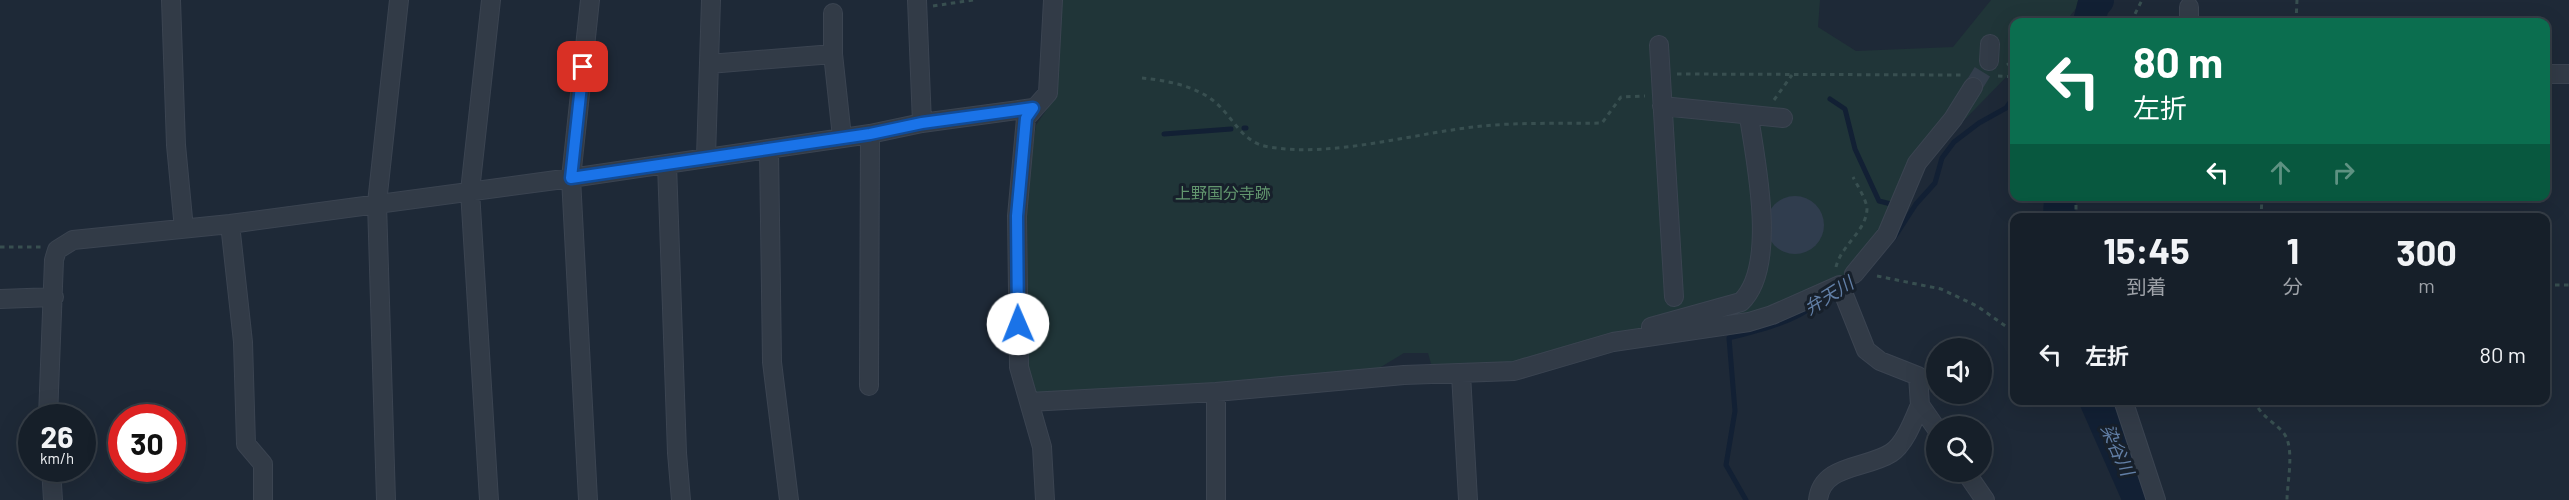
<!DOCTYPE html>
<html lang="ja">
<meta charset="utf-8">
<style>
:root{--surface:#161f29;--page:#1f2731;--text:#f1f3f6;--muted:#9ea2a8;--line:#353d46}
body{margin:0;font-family:Barlow,"Noto Sans JP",sans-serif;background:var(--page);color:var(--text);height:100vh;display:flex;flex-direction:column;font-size:22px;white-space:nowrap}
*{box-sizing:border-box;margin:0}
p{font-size:20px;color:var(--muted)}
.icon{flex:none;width:33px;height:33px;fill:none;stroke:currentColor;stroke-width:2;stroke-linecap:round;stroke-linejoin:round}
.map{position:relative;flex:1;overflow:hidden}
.panel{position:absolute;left:2010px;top:213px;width:540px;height:192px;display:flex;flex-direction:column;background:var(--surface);border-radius:12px;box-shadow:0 6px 24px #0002,0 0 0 2px var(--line)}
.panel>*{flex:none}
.banner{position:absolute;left:2010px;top:18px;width:540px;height:183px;border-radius:12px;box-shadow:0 6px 24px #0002,0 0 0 2px var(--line);background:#0b6e4f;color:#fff;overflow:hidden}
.tools{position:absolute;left:1926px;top:338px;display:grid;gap:12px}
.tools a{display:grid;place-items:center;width:66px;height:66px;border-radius:50%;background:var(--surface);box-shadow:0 6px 24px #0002,0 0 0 2px var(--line);font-size:30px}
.speed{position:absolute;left:18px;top:404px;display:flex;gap:12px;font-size:30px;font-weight:700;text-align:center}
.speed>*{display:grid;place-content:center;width:78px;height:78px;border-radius:50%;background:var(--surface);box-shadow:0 6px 24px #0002,0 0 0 2px var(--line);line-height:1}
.speed small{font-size:15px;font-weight:400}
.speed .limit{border:9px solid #d22;background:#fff;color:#111}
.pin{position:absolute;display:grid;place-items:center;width:51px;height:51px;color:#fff;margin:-26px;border-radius:12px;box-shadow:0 3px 9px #0006}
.me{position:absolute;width:66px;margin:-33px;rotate:359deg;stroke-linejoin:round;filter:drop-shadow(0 0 4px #0008)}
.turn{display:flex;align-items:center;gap:21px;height:126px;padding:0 24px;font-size:27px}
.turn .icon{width:78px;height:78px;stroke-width:2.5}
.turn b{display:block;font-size:42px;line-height:51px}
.lanes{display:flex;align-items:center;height:57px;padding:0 24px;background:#0003;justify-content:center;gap:30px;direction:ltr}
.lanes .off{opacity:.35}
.eta{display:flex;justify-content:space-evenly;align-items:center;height:102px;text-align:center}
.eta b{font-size:36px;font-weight:700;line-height:42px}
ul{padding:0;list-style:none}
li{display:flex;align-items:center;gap:18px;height:78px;padding:0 24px}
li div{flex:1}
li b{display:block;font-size:22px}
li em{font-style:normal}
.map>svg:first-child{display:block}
.green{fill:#203538}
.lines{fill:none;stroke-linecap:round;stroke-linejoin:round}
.stream{stroke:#122034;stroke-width:5}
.river{stroke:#122034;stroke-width:32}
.building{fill:#303d4e}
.minor-tunnel{stroke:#333e4c;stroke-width:18;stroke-dasharray:18 9;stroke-linecap:butt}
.minor-casing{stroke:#3b4451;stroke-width:20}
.path{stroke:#384f50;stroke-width:3;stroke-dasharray:4.5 4.5;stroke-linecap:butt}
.minor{stroke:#323b47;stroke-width:18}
.route-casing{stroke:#114b97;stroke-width:15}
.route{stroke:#1a73e8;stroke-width:10}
.labels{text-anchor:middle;stroke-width:6;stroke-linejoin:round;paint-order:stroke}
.park-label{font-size:16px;fill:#62966e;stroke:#17202b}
.water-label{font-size:18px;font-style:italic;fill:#627fa6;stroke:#17202b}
</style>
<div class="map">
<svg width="2569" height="500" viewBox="0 0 2569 500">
<rect width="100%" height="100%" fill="#1e2937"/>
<path class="green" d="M1060 0H1820L1818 27 1856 51 1953 47 1991 0H2083L2065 22H2014V69L1936 149 1861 270 1771 310 1514 365 1433 371 1428 353H1404L1376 370 1214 388 1035 393 1023 367 1025 201 1036 125 1047 109 1054 84Z"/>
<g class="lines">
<path class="stream" d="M2078 22 2093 6
M1830 99 1845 109 1855 149 1879 201 1895 205
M1244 128H1246
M1164 134 1231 129
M1894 238 1916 204 1935 183 1942 158 1954 142 1979 123 2006 108 2014 97
M1746 500 1726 465 1735 411 1729 338C1760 330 1792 323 1818 303"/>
<path class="river" d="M2089 22 2093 6 2098 0
M2059 218 2060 196
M2095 400 2139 500"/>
</g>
<path class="building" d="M1766 225a29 29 0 1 1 58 0a29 29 0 1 1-58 0Z"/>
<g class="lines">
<path class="minor-tunnel" d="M1973 87 1989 61"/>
<g class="minor-casing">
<path id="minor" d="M171 0 176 145 184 229
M917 0 922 123
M833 13V54L842 137
M2189 22V7
M1659 45 1674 297
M1989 61 1990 44
M709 64 833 54
M2546 74H2569
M1662 106 1783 118
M769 150 772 362 789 500
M706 157 711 0
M667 164 677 453 681 500
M230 224 243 342 246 444 263 464V500
M1854 274 1887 234 1917 163 1953 119 1973 87
M0 299 54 297
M1651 327 1741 302C1778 267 1756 163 1749 117
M1461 374 1468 500
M869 386 870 134
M1216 392V500
M2123 400 2156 500
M1029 402 1216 392 1404 375 1514 371 1613 342 1749 322 1772 315 1840 285 1866 350 1880 361 1918 376 1920 405 1936 428
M48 417 54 260 57 250 73 240 230 224 571 178 870 134 922 123 1033 108
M51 468 53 500
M1965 471 1985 500
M386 500 377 203 399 0
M489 500 470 191 491 0
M588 500 571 178 590 0
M1045 500 1042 447 1019 367 1017 216 1026 118 1048 93 1053 0
M1818 500C1822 464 1866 469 1891 453 1905 444 1914 419 1920 405"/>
</g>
<path class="path" d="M933 6 973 0
M2131 22 2142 0
M2296 22 2297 0
M2007 65 2014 60
M1677 74 1961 75
M1998 76 2014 77
M1142 78C1165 80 1196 86 1215 102 1234 118 1242 143 1269 147 1334 158 1418 132 1483 126 1522 122 1563 124 1602 123L1621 97 1645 96
M1774 100 1792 75
M2076 196V218
M2261 218 2262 196
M0 247H41
M1836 267C1841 245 1867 231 1867 208 1866 199 1857 185 1853 177
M1877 276 1941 289 1977 306 2014 332
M2546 285H2569
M2254 400C2260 415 2271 420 2282 431 2296 445 2287 482 2287 500"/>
<use href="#minor" class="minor"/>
</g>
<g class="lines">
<g class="route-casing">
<path id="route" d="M583 67 571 178 870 134 922 123 1033 108 1026 118 1017 216 1018 324"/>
</g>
<use href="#route" class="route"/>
</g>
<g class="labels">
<g class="park-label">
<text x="1223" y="199">上野国分寺跡</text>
</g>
<g class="water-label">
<text transform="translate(1829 296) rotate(-32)" y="6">弁天川</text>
<text transform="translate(2117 450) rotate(66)" y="6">染谷川</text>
</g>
</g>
</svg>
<div class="tools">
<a><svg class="icon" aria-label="sound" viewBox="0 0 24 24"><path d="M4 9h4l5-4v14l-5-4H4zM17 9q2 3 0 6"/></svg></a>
<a><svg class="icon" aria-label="search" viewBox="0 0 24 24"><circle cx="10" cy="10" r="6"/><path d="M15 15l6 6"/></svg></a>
</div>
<div class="speed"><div>26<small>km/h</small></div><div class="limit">30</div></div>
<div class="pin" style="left:583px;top:67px;background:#d93025"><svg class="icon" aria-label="arrive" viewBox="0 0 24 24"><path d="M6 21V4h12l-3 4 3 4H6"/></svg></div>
<svg class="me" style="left:1018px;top:324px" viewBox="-20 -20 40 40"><circle r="19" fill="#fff"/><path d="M0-13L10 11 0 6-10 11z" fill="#1a73e8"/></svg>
<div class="banner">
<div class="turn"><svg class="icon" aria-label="left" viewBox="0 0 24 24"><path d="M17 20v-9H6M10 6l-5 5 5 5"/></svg><div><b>80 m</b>左折</div></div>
<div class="lanes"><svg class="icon" aria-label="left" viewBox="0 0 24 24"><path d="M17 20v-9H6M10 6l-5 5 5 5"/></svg><svg class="icon off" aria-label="ahead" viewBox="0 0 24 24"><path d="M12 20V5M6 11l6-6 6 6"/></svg><svg class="icon off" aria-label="right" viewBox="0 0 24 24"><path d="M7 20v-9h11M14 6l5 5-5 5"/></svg></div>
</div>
<section class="panel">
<div class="eta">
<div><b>15:45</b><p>到着</p></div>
<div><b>1</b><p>分</p></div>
<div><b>300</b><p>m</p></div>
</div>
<ul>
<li><svg class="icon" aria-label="left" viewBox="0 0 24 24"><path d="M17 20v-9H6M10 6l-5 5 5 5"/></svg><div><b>左折</b></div><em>80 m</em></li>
</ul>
</section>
</div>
